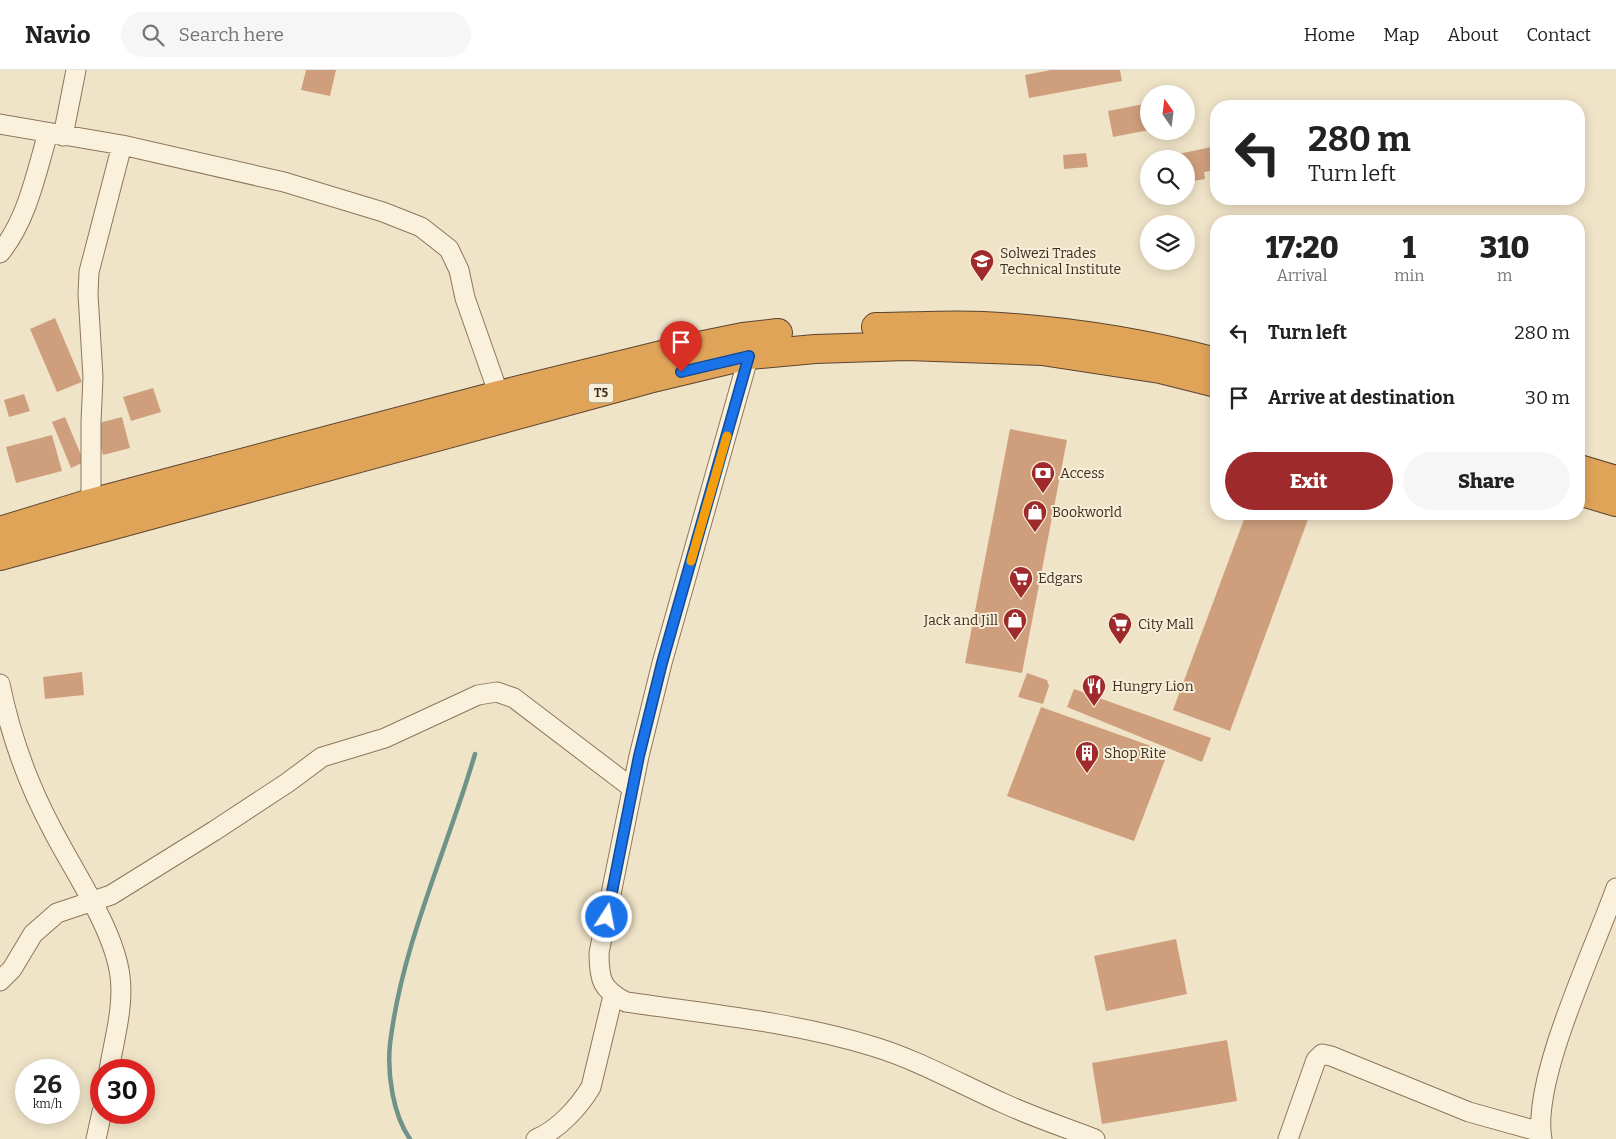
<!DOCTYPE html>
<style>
:root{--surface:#fff;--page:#f6f6f6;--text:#222;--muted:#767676;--line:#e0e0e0;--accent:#9e2a2b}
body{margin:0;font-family:Bitter,serif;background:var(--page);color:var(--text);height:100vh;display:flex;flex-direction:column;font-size:19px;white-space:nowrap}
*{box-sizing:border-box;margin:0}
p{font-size:16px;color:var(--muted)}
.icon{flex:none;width:28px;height:28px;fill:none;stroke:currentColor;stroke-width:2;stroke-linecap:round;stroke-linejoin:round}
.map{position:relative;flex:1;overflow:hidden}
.side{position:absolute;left:1210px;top:145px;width:375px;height:305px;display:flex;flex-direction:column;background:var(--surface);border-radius:20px;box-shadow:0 2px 12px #0003}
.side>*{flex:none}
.top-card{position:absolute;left:1210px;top:30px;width:375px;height:105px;border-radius:20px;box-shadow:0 2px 12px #0003;background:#fff;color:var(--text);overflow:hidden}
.needle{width:32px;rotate:346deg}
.controls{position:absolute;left:1140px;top:15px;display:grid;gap:10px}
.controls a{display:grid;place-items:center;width:55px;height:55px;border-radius:50%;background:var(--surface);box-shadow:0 2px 12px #0003;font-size:25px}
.speed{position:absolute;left:15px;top:989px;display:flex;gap:10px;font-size:25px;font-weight:700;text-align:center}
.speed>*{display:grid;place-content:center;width:65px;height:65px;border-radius:50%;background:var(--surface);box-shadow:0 2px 12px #0003;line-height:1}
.speed small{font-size:12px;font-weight:400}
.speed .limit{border:8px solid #d22;background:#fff;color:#111}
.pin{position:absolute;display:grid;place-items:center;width:42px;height:42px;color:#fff;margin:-51px -21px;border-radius:50% 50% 50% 0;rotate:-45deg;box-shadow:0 0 5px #0007}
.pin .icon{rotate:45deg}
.me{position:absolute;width:55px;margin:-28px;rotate:11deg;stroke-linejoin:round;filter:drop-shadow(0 0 4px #0008)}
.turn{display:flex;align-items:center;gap:18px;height:105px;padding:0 15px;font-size:22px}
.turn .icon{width:65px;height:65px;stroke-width:2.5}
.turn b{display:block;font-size:35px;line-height:42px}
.eta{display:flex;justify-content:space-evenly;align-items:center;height:85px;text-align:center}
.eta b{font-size:30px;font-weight:800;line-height:35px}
.primary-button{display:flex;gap:10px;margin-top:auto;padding:10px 15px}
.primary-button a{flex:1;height:58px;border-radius:30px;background:var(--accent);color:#fff;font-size:20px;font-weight:800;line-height:58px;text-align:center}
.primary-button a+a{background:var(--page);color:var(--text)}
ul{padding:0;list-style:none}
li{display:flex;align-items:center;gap:15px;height:65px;padding:0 15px}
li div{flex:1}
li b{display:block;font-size:19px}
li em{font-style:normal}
header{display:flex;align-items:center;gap:30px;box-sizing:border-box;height:70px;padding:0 25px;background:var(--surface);border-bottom:1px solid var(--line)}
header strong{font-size:24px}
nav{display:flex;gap:28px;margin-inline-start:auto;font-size:18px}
.search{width:350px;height:45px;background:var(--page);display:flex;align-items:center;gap:12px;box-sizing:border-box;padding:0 18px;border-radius:28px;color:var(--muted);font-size:19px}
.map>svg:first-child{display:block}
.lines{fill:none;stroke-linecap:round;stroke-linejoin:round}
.stream{stroke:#6f938a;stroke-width:4.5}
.building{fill:#cf9f7d}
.minor-casing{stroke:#8d765c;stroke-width:21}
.highway-casing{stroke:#5b4430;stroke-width:30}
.minor{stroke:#faf1dc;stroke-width:19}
.highway{stroke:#e0a458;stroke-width:28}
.route-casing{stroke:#114b97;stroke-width:12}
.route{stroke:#1a73e8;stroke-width:9}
.slow{stroke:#f59e0b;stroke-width:9}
.labels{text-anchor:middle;stroke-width:4;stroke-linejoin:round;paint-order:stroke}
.shield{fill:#f7eed8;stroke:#756857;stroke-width:1}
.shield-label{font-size:12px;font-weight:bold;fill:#3d2e20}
.poi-label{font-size:14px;fill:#3d2e20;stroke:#f7eed8;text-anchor:start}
</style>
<header>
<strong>Navio</strong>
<div class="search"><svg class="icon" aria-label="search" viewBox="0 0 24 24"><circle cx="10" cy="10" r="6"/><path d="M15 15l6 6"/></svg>Search here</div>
<nav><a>Home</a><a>Map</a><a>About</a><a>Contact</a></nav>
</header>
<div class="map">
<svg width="1616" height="1069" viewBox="0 0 1616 1069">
<rect width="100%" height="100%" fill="#f0e4c8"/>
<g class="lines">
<path class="stream" d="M410 1069C393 1045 387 1004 390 974 402 874 447 780 475 684"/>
</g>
<path class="building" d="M306 0H336L330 26 301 20Z
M1051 0H1120L1122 11 1029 28 1025 5Z
M1149 33V60L1113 67 1108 41Z
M1216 76V100L1204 102 1205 109 1193 111 1191 104 1186 105V89H1155Z
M1086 83 1088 97 1064 99 1063 85Z
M55 248 82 312 57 322 30 259Z
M153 318 161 342 131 351 123 327Z
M24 324 30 341 9 347 4 330Z
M65 347 84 392 71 398 52 352Z
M122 347 130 378 103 385 95 354Z
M1010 359 1067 370 1022 603 965 593Z
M52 365 62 401 16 413 6 377Z
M1246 444H1310L1230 661 1173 640Z
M82 602 84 625 45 629 43 607Z
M1027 603 1047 610 1049 616 1043 634 1018 627Z
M1074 619 1211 668 1202 692 1067 637Z
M1041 637 1168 682 1134 771 1007 726Z
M1176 869 1187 924 1106 941 1094 886Z
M1227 970 1237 1031 1102 1054 1092 993Z"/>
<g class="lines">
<g class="minor-casing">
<path id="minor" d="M0 54 122 75 284 112 383 142 421 157 449 179 459 200 465 228 499 325
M63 66 76 0
M0 183C27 150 36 104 48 63
M749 285 662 593 639 686 599 883C599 910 602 920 626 932 709 944 794 952 875 977 920 991 960 1014 1003 1033 1033 1047 1064 1057 1095 1069
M91 433V352L93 307 88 224 89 202 122 75
M0 614C10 663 28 714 52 759 74 802 114 859 120 906 124 937 114 970 109 1000
M0 911 12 899 33 864 57 843 111 825 214 761 287 713 322 687 385 668 478 625 497 622 514 628 632 718
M96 1069 102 1042
M536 1069C558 1060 579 1037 591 1017L613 926
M1288 1069 1316 990 1322 984 1331 986 1469 1042 1541 1062
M1542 1069C1531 1010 1595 878 1616 818"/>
</g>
<g class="highway-casing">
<path id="highway" d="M876 257C911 257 948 254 983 256 1062 260 1140 272 1216 292
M1579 399 1616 410
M1579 421 1616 432
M0 461 91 433 499 325 694 277 743 267 778 263
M0 486 649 309 749 285 815 279 907 276 1042 281 1160 299 1216 313"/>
</g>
<use href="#minor" class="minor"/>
<use href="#highway" class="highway"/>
</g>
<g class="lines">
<g class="route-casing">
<path id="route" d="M607 847 639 686 662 593 749 286 681 302"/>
</g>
<use href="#route" class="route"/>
<path class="slow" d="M691 491 727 366"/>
</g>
<defs>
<g id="university-pin" transform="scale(1.25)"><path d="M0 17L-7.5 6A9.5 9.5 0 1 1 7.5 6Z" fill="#9e2a2b" stroke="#f7eed8"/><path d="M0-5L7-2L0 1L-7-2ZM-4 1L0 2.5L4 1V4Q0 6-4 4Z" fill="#fff"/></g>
<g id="bank-pin" transform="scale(1.25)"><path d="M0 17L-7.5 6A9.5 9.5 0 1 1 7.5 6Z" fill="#9e2a2b" stroke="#f7eed8"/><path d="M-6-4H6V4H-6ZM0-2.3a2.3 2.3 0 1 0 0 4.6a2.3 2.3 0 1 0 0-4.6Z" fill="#fff"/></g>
<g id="shop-pin" transform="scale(1.25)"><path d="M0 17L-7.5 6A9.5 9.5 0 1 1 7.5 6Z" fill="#9e2a2b" stroke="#f7eed8"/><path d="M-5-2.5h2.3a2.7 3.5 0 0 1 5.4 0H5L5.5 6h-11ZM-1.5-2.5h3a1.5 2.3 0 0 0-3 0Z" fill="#fff"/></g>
<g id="supermarket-pin" transform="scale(1.25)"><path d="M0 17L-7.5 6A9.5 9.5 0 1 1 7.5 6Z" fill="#9e2a2b" stroke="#f7eed8"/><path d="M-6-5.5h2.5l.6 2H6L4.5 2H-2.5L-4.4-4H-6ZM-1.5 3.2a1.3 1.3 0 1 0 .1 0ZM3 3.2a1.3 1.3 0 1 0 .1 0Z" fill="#fff"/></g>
<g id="restaurant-pin" transform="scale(1.25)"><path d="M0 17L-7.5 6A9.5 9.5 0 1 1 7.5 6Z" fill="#9e2a2b" stroke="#f7eed8"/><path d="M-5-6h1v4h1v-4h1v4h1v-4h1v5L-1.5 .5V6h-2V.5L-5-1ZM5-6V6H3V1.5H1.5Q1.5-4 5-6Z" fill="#fff"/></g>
<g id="building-pin" transform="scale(1.25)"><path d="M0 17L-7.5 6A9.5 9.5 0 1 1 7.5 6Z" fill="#9e2a2b" stroke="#f7eed8"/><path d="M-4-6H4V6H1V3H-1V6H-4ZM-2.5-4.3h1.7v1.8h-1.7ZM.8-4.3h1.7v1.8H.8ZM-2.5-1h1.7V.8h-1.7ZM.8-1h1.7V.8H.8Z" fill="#fff"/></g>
</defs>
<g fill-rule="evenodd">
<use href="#university-pin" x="982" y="191"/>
<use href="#bank-pin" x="1043" y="403"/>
<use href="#shop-pin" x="1035" y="442"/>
<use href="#supermarket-pin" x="1021" y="508"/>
<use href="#shop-pin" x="1015" y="550"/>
<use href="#supermarket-pin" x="1120" y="554"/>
<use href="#restaurant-pin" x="1094" y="616"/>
<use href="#building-pin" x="1087" y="683"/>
</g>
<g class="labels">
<rect class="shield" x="588.5" y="313.5" width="25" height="19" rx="4"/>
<g class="shield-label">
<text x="601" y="327">T5</text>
</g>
<g class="poi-label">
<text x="1000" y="188">Solwezi Trades<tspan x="1000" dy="16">Technical Institute</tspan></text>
<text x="1060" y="408">Access</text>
<text x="1052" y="447">Bookworld</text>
<text x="1038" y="513">Edgars</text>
<text x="998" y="555" text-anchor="end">Jack and Jill</text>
<text x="1138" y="559">City Mall</text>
<text x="1112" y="621">Hungry Lion</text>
<text x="1104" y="688">Shop Rite</text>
</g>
</g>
</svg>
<div class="controls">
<a><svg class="needle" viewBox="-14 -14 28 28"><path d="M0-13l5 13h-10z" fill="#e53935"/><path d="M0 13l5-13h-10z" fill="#767676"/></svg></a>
<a><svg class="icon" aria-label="search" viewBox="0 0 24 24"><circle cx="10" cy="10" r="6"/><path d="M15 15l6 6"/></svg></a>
<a><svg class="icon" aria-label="layers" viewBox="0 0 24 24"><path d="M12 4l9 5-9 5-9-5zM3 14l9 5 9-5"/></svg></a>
</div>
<div class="speed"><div>26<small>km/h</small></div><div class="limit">30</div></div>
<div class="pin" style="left:681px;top:302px;background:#d93025"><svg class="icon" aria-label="arrive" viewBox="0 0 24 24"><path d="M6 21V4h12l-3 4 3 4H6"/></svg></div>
<svg class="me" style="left:607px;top:847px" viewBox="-20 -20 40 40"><circle r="17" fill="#1a73e8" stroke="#fff" stroke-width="3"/><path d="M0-11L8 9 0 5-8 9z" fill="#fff"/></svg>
<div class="top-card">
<div class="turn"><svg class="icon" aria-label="left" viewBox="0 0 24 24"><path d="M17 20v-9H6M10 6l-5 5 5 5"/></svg><div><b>280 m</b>Turn left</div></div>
</div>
<section class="side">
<div class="eta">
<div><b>17:20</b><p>Arrival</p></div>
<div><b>1</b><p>min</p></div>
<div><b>310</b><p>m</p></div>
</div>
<ul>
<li><svg class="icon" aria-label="left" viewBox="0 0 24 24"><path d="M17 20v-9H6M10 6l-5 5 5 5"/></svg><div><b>Turn left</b></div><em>280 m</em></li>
<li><svg class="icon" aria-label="arrive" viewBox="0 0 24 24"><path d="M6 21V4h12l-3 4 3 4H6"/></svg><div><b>Arrive at destination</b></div><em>30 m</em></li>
</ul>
<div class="primary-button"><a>Exit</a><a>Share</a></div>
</section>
</div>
